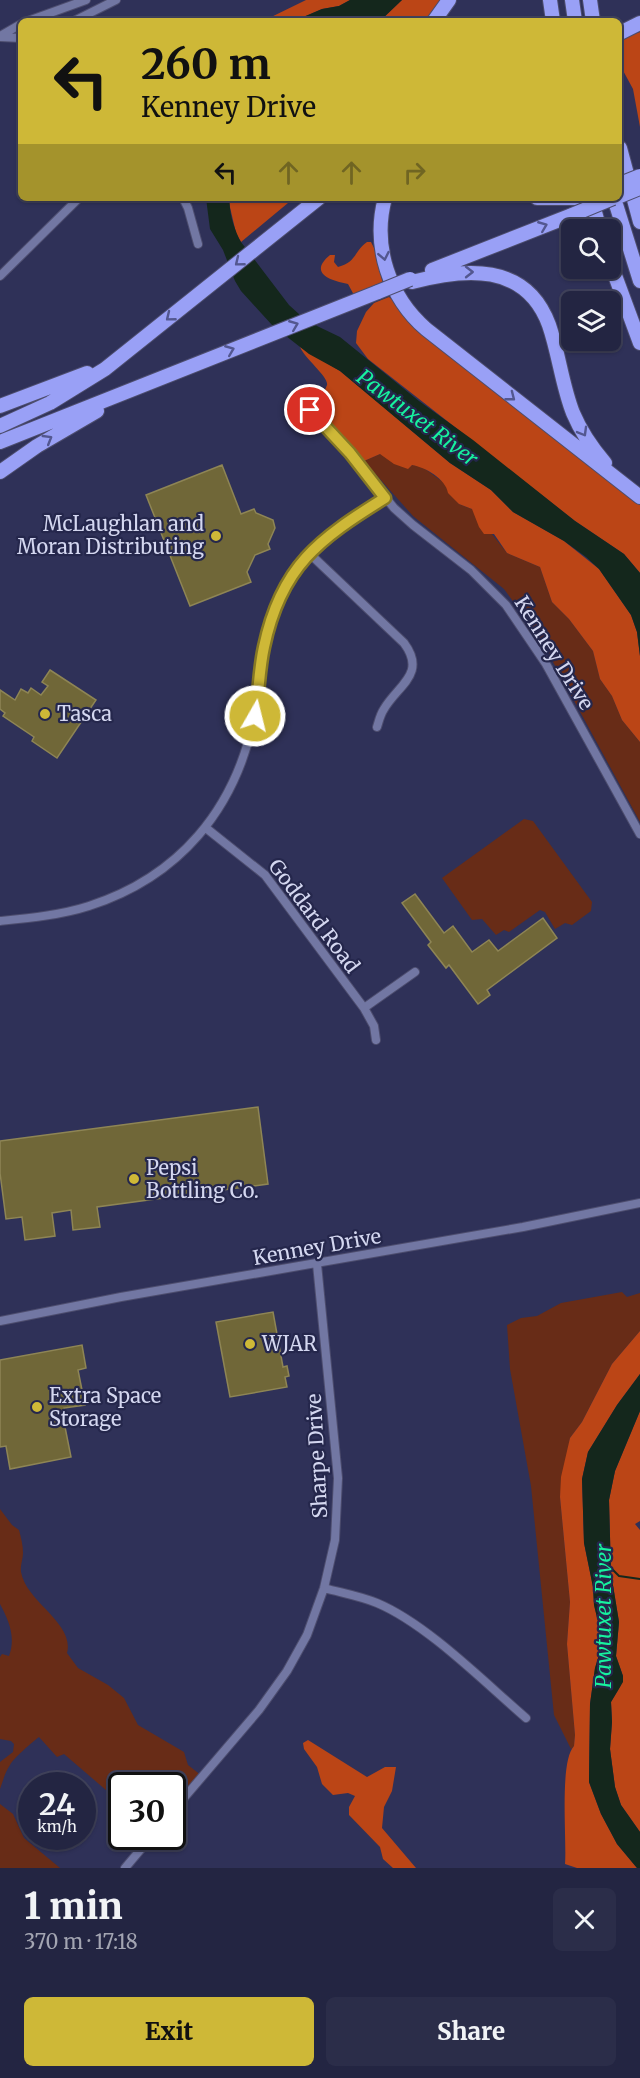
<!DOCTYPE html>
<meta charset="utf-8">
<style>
:root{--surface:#232542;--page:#2b2d49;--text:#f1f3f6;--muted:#a3a5b2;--line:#40425b;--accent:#ceb837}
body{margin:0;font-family:Merriweather,serif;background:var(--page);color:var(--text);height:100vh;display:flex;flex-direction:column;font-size:22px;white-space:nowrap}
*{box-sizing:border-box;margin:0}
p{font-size:20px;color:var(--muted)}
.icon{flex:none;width:33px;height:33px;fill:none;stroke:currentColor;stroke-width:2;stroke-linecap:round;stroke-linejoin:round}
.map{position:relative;height:1868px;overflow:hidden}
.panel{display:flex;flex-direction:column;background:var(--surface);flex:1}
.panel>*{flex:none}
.guide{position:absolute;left:18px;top:18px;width:604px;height:183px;border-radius:9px;box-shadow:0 2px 4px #0004,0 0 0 2px var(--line);background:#ceb837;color:#111;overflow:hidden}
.tools{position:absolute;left:561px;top:219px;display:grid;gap:12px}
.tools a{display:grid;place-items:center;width:60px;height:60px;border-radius:9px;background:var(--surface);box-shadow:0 2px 4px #0004,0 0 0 2px var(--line);font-size:30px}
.speed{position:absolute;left:18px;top:1772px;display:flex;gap:12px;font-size:30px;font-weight:700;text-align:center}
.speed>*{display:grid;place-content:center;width:78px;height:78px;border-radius:50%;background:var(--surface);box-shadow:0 2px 4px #0004,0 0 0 2px var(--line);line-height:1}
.speed small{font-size:15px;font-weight:400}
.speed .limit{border:3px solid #111;border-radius:9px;background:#fff;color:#111}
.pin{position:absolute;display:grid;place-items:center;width:51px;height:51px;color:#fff;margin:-26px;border:3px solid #fff;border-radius:50%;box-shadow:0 2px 6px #0007}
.me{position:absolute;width:66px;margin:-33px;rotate:8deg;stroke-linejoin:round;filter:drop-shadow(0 0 4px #0008)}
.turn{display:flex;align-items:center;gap:21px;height:126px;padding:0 24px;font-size:27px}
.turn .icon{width:78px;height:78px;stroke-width:2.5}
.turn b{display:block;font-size:42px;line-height:51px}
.lanes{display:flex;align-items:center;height:57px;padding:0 24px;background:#0003;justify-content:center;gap:30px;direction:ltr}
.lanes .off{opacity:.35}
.round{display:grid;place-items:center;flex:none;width:63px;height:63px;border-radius:9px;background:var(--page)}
.headline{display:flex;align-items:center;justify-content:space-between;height:102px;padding:0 24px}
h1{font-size:36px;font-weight:800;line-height:45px}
.action{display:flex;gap:12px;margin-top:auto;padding:12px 24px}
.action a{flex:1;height:69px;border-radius:9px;background:var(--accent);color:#111;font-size:24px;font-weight:800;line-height:69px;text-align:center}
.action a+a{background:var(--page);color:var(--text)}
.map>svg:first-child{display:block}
.green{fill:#682c17}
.forest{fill:#bb4516}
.water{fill:#14271c}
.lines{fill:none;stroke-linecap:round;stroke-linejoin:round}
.stream{stroke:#14271c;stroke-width:2}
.building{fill:#706738;stroke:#8e8555;stroke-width:1.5}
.street-casing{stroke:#4d4d6e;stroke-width:10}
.highway-casing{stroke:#4d4d6e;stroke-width:16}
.street{stroke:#7277a3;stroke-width:8}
.highway{stroke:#99a0f6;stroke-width:14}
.highway-bridge-casing{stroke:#4d4d6e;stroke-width:16;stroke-linecap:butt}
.highway-bridge{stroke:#99a0f6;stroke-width:14}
.oneway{stroke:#535790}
.route-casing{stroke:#867824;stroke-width:15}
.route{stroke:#ceb837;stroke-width:10}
.poi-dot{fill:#ceb837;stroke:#25274c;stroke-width:2}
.labels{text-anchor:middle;stroke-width:4.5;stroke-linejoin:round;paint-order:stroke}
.poi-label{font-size:20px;fill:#d4d7f0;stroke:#25274c;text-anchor:start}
.street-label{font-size:20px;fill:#d4d7f0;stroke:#25274c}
.water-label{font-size:21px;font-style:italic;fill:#17f29f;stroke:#25274c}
</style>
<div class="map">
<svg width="640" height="1868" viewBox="0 0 640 1868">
<rect width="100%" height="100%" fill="#2f3158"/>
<path class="green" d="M380 454 409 467 412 465 421 466 443 482 459 504 472 509 507 553 540 567 552 602 569 619 593 651 600 679 612 696 622 720 640 742V822L540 638 504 589 413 516 364 461Z
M524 819 533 821 592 902 591 911 572 925 565 923 555 929 545 912 540 910 509 932 504 930 496 935 482 919 472 920 442 878Z
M622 1292 627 1297 640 1293V1331L612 1364 582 1422 570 1438 560 1497 570 1602 567 1644 575 1735 574 1746 571 1749 554 1715 531 1486 510 1369 507 1325 521 1318 537 1316 561 1303Z
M0 1509 12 1525 19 1530C21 1538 23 1545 23 1553 23 1559 20 1566 21 1572 26 1602 75 1623 67 1653L78 1668 108 1685 124 1698 138 1725 184 1752 188 1765 202 1776 173 1811 172 1785H122L121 1803 64 1754 57 1757 39 1737C32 1742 13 1759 10 1765 5 1772 3 1781 0 1789V1762L13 1752 14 1744 11 1741 0 1739V1657L2 1654 9 1656C16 1637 9 1621 0 1604Z
M0 1804 13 1814 24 1838 60 1868H0Z"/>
<path class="forest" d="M306 0H350L339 6 322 9 294 21H263Z
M402 0H441L426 21H380Z
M640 32V127L633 89 620 65V39Z
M230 198H294L241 242 236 233 229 203Z
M367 242H371L374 248 383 284 354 295 348 284C333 281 307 274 330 255H335L334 262 338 267C357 262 354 251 367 242Z
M389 297 640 505V573L624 554 575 521 368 359 356 343 357 331 366 312 374 303Z
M300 347 340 371 450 463 491 490 513 512 564 541 599 569 631 615 637 632 640 656V742L622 720 612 696 600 679 593 651 569 619 552 602 540 567 507 553 494 534H484L479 527 472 509 459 504 448 493C446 479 425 467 412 465L408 469 394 464 380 454 364 461 318 408C320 400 324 393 327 385 329 377 305 359 300 347Z
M640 1331V1374L617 1405 588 1452 582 1479 584 1543 593 1587 594 1605 603 1642 595 1668 590 1704 589 1782 601 1814 617 1844 637 1868H577L565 1864C567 1840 559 1762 574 1746L575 1735 567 1644 570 1602 560 1497 561 1477 570 1438 582 1422 612 1364Z
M640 1411V1521L635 1524 640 1530V1832L621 1805 615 1787 610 1749 612 1722 611 1702 620 1687 623 1676 616 1656 619 1622 611 1573 609 1500 615 1471Z
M308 1740 367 1777 385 1767H396L392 1791 384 1807 382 1828 416 1868H393L383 1859 380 1847 349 1815V1807L355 1796 348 1793 333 1795 322 1784 317 1767 304 1749 303 1743Z"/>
<path class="water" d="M350 0H402L380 21H294L322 9 339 6Z
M206 198H230C228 211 235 231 241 242L289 305 300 315 317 326 340 337 419 401 473 440 575 521 624 554 640 573V656L637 632 631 615 599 569 586 557 564 541 513 512 491 490 450 463 340 371 309 354 272 325 241 291 235 281 223 250 210 229Z
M640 1374V1411L615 1471 609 1500 611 1573 619 1622 616 1656 623 1676V1682L611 1702 612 1722 610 1749 615 1787 621 1805 640 1832V1868H637L617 1844 601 1814 589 1782 590 1704 595 1668 603 1642 594 1605 593 1587 584 1543 582 1479 588 1452 617 1405Z"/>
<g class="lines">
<path class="stream" d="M611 1568 619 1576 640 1579"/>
</g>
<path class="building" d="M222 465 241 514 254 509 256 513 273 520 275 528 268 544 270 549 255 555 247 572 251 582 190 606 146 495Z
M50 670 96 700 57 758 32 741 34 737 3 716 5 713 0 709V690L15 700 21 689 28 693 31 688 41 695 48 686 42 682Z
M415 894 444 933 453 926 472 952 489 940 498 951 543 918 557 938 487 990 490 995 478 1004 449 965 446 968 428 945 431 942 402 903Z
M258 1107 268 1184 97 1207 100 1227 73 1230 71 1210 52 1213 55 1236 25 1240 22 1217 6 1219 0 1173V1141Z
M273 1312 283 1367 287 1366 289 1376 285 1377 287 1387 230 1397 216 1322Z
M82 1345 86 1368 78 1370 85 1405 64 1408 65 1412H62L71 1457 10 1469 6 1446 0 1447V1360Z"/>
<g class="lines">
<g class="street-casing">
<path id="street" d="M28 21 86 0
M74 21 116 0
M0 36 21 24
M0 37 21 38
M183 198 188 208 198 244
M0 276 79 198
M310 410 350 453 394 508 413 525 471 570 506 605 546 664 640 834
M309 553 404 643C427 674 398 685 384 709 380 715 379 721 377 727
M206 828 265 875 364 1008 374 1026 376 1040
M0 921C30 918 61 915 89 906 179 877 235 810 254 718 263 679 260 636 278 599 301 551 342 526 385 498
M364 1008 415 972
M0 1321 121 1297 523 1227 640 1203
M324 1588C342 1593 360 1596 377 1603 427 1624 484 1682 526 1718
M172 1812 259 1710 287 1671 307 1635 324 1588 335 1540 338 1478 317 1264
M125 1868 152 1836"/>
</g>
<g class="highway-casing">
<path id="highway" d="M550 0 553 21
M572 0 575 21
M590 0 593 21
M434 21 449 0
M620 33 640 23
M620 148 640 222
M385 198C372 246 389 297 426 329L640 497
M537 198H577
M591 198 600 230
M614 198 640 281
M610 262 640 343
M432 270 572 215
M412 282C464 268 526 262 549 325 559 354 562 385 573 413 581 432 592 448 605 463
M0 406 87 373
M0 426 50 403 105 369 319 198
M0 442 378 292
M0 472 37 446 97 411"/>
</g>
<use href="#street" class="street"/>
<use href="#highway" class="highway"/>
<g class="highway-bridge-casing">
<path id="highway-bridge" d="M620 184 640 176
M620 196 640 188
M572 215 613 198
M378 292 410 279"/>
</g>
<use href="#highway-bridge" class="highway-bridge"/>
</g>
<defs><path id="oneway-chevron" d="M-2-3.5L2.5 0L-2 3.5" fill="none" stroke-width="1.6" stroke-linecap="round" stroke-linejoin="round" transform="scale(1.5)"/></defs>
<g class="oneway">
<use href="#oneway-chevron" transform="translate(543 226) rotate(-22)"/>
<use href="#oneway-chevron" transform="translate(384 256) rotate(79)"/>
<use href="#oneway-chevron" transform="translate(239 262) rotate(141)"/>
<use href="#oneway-chevron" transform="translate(469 272)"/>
<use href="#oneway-chevron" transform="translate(170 317) rotate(141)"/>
<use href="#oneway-chevron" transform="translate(294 325) rotate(-22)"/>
<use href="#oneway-chevron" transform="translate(230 350) rotate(-22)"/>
<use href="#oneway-chevron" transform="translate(511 397) rotate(38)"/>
<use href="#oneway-chevron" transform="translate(583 432) rotate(60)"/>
<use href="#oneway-chevron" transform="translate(48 439) rotate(-31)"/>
</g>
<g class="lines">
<g class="route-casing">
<path id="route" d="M255 716C259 693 259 669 264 647 281 566 319 539 385 498L350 453 310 410"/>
</g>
<use href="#route" class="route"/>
</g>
<g class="poi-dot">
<circle cx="216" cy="536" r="6"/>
<circle cx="45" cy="714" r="6"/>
<circle cx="134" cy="1179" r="6"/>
<circle cx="250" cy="1344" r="6"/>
<circle cx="37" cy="1407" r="6"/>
</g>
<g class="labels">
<g class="poi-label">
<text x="204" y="531" text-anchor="end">McLaughlan and<tspan x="204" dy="23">Moran Distributing</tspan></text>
<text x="57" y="721">Tasca</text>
<text x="146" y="1175">Pepsi<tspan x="146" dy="23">Bottling Co.</tspan></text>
<text x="262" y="1351">WJAR</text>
<text x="49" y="1403">Extra Space<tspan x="49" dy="23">Storage</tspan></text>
</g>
<g class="street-label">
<text transform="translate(554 653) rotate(58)" y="7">Kenney Drive</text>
<text transform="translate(314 916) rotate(53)" y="7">Goddard Road</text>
<text transform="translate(317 1247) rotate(-10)" y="7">Kenney Drive</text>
<text transform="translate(317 1456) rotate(-93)" y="7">Sharpe Drive</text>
</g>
<g class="water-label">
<text transform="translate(417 418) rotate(37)" y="7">Pawtuxet River</text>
<text transform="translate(604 1616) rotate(-90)" y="7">Pawtuxet River</text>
</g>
</g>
</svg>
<div class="tools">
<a><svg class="icon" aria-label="search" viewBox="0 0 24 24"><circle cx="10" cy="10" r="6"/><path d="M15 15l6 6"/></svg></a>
<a><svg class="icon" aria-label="layers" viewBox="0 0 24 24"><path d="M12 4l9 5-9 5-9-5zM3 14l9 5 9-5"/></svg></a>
</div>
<div class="speed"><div>24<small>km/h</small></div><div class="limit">30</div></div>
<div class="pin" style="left:310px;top:410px;background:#d93025"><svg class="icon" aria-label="arrive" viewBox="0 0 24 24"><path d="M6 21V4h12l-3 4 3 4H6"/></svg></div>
<svg class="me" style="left:255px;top:716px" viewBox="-20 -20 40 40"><circle r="17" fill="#ceb837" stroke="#fff" stroke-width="3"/><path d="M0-11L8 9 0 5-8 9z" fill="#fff"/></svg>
<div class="guide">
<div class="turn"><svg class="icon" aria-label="left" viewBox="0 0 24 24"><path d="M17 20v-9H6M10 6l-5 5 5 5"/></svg><div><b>260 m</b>Kenney Drive</div></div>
<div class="lanes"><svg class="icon" aria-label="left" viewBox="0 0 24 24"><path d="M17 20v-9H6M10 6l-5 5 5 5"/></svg><svg class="icon off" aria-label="ahead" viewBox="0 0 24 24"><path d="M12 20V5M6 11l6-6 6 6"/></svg><svg class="icon off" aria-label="ahead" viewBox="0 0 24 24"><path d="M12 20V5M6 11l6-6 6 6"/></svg><svg class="icon off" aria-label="right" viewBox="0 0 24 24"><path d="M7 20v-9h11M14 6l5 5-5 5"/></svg></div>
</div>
</div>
<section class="panel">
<div class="headline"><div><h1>1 min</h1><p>370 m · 17:18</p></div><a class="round"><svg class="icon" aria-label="close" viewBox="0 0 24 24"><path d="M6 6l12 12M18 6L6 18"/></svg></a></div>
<div class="action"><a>Exit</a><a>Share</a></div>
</section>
